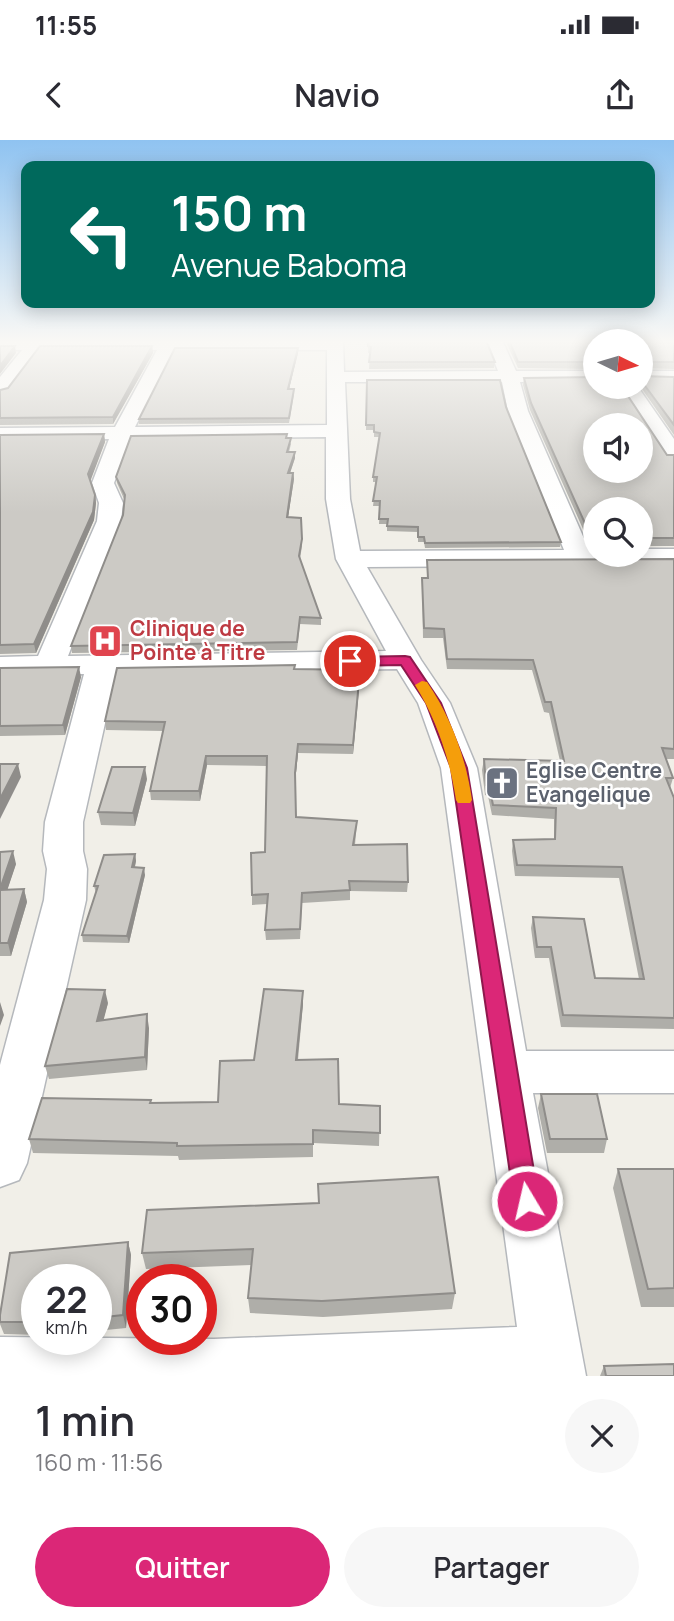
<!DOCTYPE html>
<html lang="fr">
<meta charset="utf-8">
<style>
:root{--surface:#fff;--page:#f7f7f7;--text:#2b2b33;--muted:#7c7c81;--accent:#db2777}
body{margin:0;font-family:Manrope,sans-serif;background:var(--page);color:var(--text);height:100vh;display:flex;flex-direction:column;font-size:26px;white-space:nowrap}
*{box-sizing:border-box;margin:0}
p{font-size:23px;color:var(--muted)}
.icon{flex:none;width:38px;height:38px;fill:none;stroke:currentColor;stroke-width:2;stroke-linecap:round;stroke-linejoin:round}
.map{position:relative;height:1236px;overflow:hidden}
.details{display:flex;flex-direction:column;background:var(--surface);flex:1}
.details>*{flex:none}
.hud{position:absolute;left:21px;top:21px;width:634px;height:147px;border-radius:14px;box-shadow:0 4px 18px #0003;background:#00695c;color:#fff;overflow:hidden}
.needle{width:46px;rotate:95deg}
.tools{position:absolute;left:583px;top:189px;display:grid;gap:14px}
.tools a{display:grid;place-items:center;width:70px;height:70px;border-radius:50%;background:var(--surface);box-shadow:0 4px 18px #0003;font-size:35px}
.speed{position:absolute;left:21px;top:1124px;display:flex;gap:14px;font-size:35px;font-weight:700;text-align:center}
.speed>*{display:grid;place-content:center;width:91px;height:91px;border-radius:50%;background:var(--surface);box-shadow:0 4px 18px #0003;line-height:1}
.speed small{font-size:18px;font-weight:400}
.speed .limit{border:10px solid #d22;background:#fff;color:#111}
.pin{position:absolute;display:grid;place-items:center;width:60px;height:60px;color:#fff;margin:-30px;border:4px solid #fff;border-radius:50%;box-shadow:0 2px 7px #0007}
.me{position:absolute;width:77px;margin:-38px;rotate:351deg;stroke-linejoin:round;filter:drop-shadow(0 0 5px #0008)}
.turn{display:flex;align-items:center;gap:24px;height:147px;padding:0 35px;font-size:32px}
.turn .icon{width:91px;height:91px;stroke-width:2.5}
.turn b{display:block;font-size:49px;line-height:60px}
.round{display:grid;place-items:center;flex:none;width:74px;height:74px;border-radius:37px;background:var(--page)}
.headline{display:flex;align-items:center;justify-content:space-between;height:119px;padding:0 35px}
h1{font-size:42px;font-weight:600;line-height:52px}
.cta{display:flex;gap:14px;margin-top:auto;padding:14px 35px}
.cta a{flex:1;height:80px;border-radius:42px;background:var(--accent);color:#fff;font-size:28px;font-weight:600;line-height:80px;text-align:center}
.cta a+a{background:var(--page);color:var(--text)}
.status{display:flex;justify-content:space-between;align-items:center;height:49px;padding:0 35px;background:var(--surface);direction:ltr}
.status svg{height:19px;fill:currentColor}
header{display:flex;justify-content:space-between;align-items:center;height:91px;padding:0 35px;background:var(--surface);font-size:32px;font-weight:600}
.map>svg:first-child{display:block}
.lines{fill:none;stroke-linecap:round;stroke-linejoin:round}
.street-casing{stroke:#b5b8bc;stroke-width:3}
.street{fill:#fff;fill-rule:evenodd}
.wall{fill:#afaea9}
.shaded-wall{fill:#8f8d8a}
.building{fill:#cccac5;stroke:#8f8d8a;stroke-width:2;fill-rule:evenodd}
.route{fill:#db2777;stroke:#8e194d;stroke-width:2}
.slow{fill:#f59e0b}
.labels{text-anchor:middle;stroke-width:5;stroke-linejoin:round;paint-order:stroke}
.health-label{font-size:21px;font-weight:bold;fill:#be3a42;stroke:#fff;text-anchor:start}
.worship-label{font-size:21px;font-weight:bold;fill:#5b616d;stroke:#fff;text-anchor:start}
</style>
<div class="status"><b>11:55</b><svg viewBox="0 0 49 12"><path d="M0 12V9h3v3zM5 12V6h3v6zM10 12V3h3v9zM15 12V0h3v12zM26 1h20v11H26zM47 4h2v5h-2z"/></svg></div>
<header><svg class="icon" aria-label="back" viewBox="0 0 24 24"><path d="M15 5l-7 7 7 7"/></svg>Navio<svg class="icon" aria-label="share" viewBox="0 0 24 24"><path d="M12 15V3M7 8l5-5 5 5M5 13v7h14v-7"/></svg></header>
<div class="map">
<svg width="674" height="1236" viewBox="0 0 674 1236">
<rect width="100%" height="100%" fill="#f1efe8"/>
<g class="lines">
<g class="street-casing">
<path id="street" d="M0 200H343L344 232 498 231 486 200H502L516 231H595V241L520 242 528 271 589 410H595V415H640V409H674V425L367 427 421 520 450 563 477 628 526 911H674V953H533L586 1236H0V1197L214 1199 517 1187 441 628 418 563 397 529 116 534 83 682V711L87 729 86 760 27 1023 19 1040 0 1047V925L44 760 47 729 43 711 45 682 84 534 0 535V517L38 516 97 381 99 363 92 343 109 299 0 300V288L115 287 157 210H40L7 253 0 255V237L22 210H0ZM174 210H327V285L135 287ZM345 242H502L508 271 564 410 360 411 350 359ZM326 297V359L336 419 386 511 68 516 121 381 123 363 114 343 130 299Z
M640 231H674V241H640Z
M620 247H638L674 299V321L666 320Z"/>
</g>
<use href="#street" class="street"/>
</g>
<path class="wall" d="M368 200 495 222 494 228 369 229 370 213H368Z
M505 200H595L596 201 674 200V229L640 228V201H595V229L518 228Z
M152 206 153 213 113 284 0 285V250Z
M298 213 289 249 294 254 289 283 139 284V279Z
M640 236 674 237V295L640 246Z
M524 238 667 315H674V406H640V369H595V408L591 407 530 270 523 245Z
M367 240 506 267 561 402 560 407 425 408 424 402H418V392L387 391V384H379L380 366H373L376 342H373V337L379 297H374V290H366Z
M104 294 105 302 90 340 95 355 96 363 94 380 36 513 0 514V295Z
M287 294V298L291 304 289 312H295V318L290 333H293L294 339 288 377 302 406 300 419 321 478V485L300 484 297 510 72 513 71 506 123 375 124 359 117 343 116 337Z
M674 419V619H666L673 638 670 648 674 657V889L561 887 549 818H535L531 788 533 777 595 838 639 839 619 738 515 736 512 711 513 700 554 699V679L492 675 488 656 485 655 482 630 484 619 560 621 549 573 544 572 532 530 447 529 443 498H423L422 438H427V420Z
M0 528 81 537 65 595 0 596Z
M295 529 360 530 353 614 298 613 295 643 296 677 357 681 355 705 408 742 407 752 350 751V760L302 763 300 799 266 800 265 790 267 764 252 765V755L265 712 267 626 207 625 200 661 151 660 150 651 163 591 106 590 105 581Z
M147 639 135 686 101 685 98 672Z
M0 712 16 724 7 750 24 749 27 762 11 816H0Z
M135 714 136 721 135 727 145 735 129 803 83 802 82 795 96 753 94 746Z
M303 851V864L298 920 339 964 380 966 379 1006 313 1003V1017L179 1020 178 1016 33 1013 29 999 151 960V963L218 962 254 920Z
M108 863 103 880 149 888 147 930 49 939 45 926Z
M541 954 607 999 604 1013H547L538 968Z
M618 1029H674V1167H641L613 1048Z
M147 1070 455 1153 452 1169 323 1177 250 1173 248 1158 251 1125 146 1129 142 1113Z
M128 1102 131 1115 126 1188 96 1191V1139H37V1195L4 1194 0 1184V1175L10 1113Z
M604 1226 674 1236H600Z"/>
<path class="shaded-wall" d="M15 206 16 213 0 234V226Z
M152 206 153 213 113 284V277Z
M298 208V213L288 253V249Z
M104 294 105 302 90 342 88 334Z
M295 312V318L288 339V333Z
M293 333 294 339 287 384V377Z
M95 355 96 363 94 380 36 513 34 504Z
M79 527 81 537 65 595 63 585Z
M360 530V539L353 614V605Z
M298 604V613L295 643V633Z
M206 616 207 625 200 661 199 651Z
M18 624 21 637 0 679V659Z
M145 627 147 639 135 686 133 673Z
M13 711 16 724 3 763 0 751Z
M135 714 136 721 133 734 132 727Z
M144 728 145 735 129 803 127 796Z
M24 749 27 762 11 816 8 803Z
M105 850 108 863 100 894 97 881Z
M303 851V864L296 933V920Z
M0 862 4 875 0 886Z
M147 874 149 888 147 930 145 917Z
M128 1102 131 1115 126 1188 123 1175Z"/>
<path class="building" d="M368 200H486L495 222H369L371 207 368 206Z
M509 200H595L596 201 597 200H674V222H641L640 225V201H595V222H518Z
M0 206H15L0 226Z
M40 206H152L113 277 0 278V250L8 248Z
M175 208H298L288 249H294L289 278 139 279Z
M640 236 674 237V285L640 239Z
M595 237V247H622L667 315H674V398H642L640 400V369H595V399H592L531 263 524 238ZM595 285H640V331H595Z
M367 240H500L506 267 561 402 425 403 424 397H418V387L387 386 388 379H379L380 361H373L377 337H373L380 293 374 292V285H366Z
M104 294 88 334 95 355 93 372 34 504 0 505V295Z
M287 294 286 298H291L287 312H295L288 333H293L287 377 301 378 302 399 299 416 321 478 300 477 297 502 71 506 123 375 125 355 116 337 131 296Z
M674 419V609L662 608 673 638H666L674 658V878L563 875 551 807H537L533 777 584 779 595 838 644 839 622 727 517 725 513 700 555 699 556 668 493 665 489 645H486L484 619 564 621 551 562H545L533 520 447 519 444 489 424 488 422 438H428L427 420Z
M295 525 294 529 360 530 353 605 298 604 295 633 296 677 357 681 353 705 407 704 408 742 349 741 350 750 302 753 300 789 265 790 268 754 252 755 251 713 265 712 267 616H206L199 651H150L165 582 105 581 117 528Z
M79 527 63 585 0 586V528Z
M0 624H18L0 659Z
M112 627H145L133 673 98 672Z
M13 711 0 749V712Z
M135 714 132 727 144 728 127 796 82 795 98 746H94L104 715Z
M24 749 8 803H0V750Z
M67 849 105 850 97 881 147 874 145 917 45 926Z
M264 849 303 851 296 920 338 919 339 964 380 966V993L313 990V1004L177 1006V1003L29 999 42 958 151 960 150 963 218 962 220 921 254 920Z
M541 954H597L607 999H550Z
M618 1029H674V1148L648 1149Z
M438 1037 455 1153 322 1161 248 1158 253 1109 142 1113 147 1070 319 1063 318 1044Z
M128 1102 123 1175 96 1178V1139H37V1182H0V1175L10 1113Z
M674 1224V1236H606L604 1226Z"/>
<linearGradient id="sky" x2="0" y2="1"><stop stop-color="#8fc3f1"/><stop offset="0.54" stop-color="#f9f8f5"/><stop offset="1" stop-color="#f9f8f5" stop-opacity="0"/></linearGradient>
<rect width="674" height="373" fill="url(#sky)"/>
<path class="route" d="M405 516 410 517 441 563 467 628 539 1061 535 1070 527 1073 518 1070 514 1061 451 628 426 563 401 525 350 526 343 521 350 517Z"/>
<path class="slow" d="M422 541 427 542C451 577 466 618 472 660L470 663H458L456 660C450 620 437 580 415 545Z"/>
<defs>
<g id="hospital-square" transform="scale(1.75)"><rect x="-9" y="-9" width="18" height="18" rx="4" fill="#e0444e" stroke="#fff"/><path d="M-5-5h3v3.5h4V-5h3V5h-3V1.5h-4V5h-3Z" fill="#fff"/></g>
<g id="church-square" transform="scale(1.75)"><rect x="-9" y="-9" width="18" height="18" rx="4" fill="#6b7280" stroke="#fff"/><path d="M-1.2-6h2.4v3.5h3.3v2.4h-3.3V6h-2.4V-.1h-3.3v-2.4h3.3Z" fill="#fff"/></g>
</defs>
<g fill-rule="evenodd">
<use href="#hospital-square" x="105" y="501"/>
<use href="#church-square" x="502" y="643"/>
</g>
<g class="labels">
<g class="health-label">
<text x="130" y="496">Clinique de<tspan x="130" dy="24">Pointe à Titre</tspan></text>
</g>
<g class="worship-label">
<text x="526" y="638">Eglise Centre<tspan x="526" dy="24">Evangelique</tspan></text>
</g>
</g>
</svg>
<div class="tools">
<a><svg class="needle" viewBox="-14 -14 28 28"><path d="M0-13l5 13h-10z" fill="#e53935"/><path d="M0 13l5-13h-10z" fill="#7c7c81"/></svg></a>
<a><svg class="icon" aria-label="sound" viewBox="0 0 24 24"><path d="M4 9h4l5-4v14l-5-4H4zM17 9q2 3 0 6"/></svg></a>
<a><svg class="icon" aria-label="search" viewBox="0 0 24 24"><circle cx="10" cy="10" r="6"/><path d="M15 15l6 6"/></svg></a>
</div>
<div class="speed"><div>22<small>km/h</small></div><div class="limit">30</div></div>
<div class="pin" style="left:350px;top:521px;background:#d93025"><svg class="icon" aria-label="arrive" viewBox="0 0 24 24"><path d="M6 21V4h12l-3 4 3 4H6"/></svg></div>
<svg class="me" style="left:527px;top:1061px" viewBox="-20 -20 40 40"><circle r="17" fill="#db2777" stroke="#fff" stroke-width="3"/><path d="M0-11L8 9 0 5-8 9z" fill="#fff"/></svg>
<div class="hud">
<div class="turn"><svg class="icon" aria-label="left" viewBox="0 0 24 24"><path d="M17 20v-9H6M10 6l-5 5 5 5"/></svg><div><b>150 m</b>Avenue Baboma</div></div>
</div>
</div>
<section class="details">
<div class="headline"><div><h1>1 min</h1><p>160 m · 11:56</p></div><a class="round"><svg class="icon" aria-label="close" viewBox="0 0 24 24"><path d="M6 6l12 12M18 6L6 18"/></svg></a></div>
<div class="cta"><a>Quitter</a><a>Partager</a></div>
</section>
